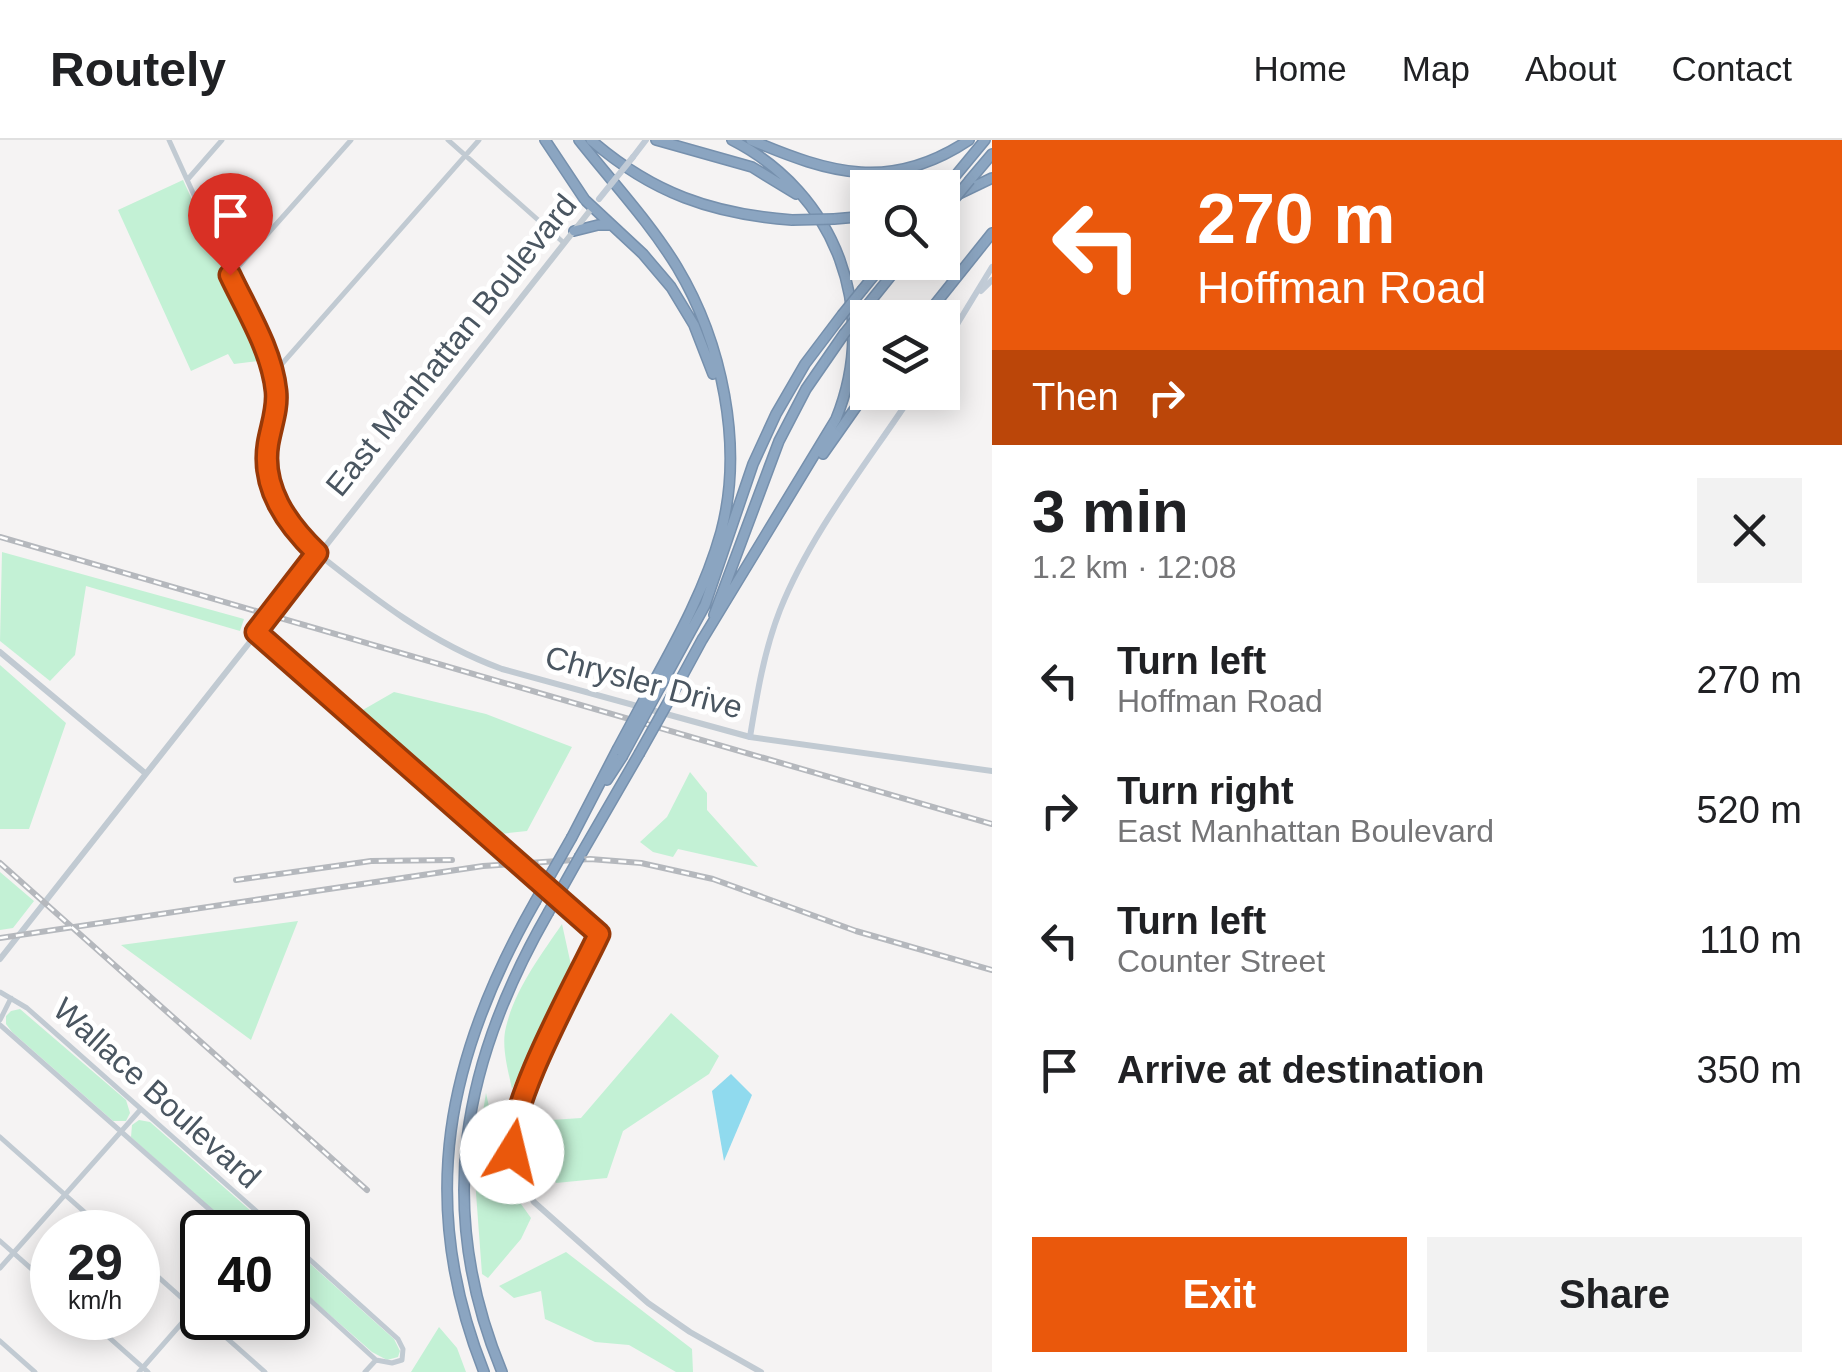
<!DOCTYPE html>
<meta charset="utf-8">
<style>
:root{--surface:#fff;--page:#f2f2f2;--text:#202124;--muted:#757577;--line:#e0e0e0;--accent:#ea580c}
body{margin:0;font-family:Helvetica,sans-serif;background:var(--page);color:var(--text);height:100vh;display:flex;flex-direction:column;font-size:38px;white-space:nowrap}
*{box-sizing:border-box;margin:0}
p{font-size:32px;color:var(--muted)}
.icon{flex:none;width:55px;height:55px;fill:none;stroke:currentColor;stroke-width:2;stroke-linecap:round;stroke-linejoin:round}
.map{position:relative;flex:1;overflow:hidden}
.panel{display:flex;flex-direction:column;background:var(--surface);width:850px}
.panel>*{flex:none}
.guide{background:#ea580c;color:#fff;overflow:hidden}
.controls{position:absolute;left:850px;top:30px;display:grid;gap:20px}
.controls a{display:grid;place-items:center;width:110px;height:110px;border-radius:0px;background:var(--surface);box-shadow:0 5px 25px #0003;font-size:50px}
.speed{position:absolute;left:30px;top:1070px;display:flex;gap:20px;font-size:50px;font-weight:700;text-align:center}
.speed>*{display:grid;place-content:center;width:130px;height:130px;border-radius:50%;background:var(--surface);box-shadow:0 5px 25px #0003;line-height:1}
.speed small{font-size:25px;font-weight:400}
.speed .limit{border:5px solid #111;border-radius:15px;background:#fff;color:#111}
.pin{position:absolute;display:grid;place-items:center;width:85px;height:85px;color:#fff;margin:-102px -42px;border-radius:50% 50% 50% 0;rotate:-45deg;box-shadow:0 0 10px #0007}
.pin .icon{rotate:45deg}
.me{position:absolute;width:110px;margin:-55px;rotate:9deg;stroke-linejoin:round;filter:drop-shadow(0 0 8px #0008)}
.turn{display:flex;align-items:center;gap:35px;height:210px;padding:0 40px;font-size:45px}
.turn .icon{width:130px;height:130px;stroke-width:2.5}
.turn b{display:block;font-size:70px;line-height:85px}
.then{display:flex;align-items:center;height:95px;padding:0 40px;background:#0003;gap:20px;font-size:38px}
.round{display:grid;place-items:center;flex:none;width:105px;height:105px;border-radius:0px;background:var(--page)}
.head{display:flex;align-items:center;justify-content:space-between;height:170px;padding:0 40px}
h1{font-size:60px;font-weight:600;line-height:75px}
.action{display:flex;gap:20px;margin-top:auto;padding:20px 40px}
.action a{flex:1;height:115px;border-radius:0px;background:var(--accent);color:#fff;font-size:40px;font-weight:600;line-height:115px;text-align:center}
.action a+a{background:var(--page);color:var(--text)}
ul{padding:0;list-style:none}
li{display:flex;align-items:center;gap:30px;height:130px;padding:0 40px}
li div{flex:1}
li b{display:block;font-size:38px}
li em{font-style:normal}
header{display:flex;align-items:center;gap:60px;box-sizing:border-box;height:140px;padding:0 50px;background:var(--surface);border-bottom:2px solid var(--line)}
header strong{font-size:48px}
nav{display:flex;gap:55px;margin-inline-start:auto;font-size:35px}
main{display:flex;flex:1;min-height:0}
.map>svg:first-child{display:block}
.green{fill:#c3f1d5}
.water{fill:#90daee}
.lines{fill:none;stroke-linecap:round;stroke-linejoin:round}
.motorway-casing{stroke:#7690ad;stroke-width:12}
.minor{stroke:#c1cad2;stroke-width:5}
.tertiary{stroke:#c1cad2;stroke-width:6}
.secondary{stroke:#c1cbd6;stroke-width:6}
.motorway{stroke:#8ba5c1;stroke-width:9}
.rail-casing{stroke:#b5b8bd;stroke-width:6}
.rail{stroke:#fff;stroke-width:2.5;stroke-dasharray:8;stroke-linecap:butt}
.motorway-bridge-casing{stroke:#7690ad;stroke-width:12;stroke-linecap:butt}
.secondary-bridge{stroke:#c1cbd6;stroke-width:6}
.motorway-bridge{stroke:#8ba5c1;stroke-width:9}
.route-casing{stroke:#983908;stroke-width:25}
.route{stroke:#ea580c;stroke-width:18}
.labels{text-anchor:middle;stroke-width:10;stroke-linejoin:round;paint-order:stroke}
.street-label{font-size:32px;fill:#4a5661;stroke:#fff}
</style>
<header>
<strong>Routely</strong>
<nav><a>Home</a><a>Map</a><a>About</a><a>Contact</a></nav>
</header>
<main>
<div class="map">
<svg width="992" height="1232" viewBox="0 0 992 1232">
<rect width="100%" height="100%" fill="#f5f3f3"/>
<path class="green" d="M183 40 266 220 234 224 228 214 191 231 118 70Z
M2 412 244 479 240 491 86 446 75 515 50 541 0 501Z
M0 525 66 583 29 689H0Z
M394 552 486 574 572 607 527 691 500 694 361 571Z
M690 632 707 653V670L758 727 678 709 673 717 653 712 640 702 667 677Z
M0 732 34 761 13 788 0 790Z
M298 781 251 900 121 805Z
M562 784 571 825 512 949C508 930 501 906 506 887 515 849 541 815 562 784Z
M20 869 126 960 130 973 126 981H113L12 892 6 884V876L11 871Z
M671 873 719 916 709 934 623 991 607 1038 556 1043 537 981 581 978Z
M486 953 506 1043 531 1078 521 1099 488 1138 482 1134 474 1026Z
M139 980 150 982 252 1072C256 1080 257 1086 250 1092L234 1090 131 997 132 985Z
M288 1104 394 1199 400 1211 398 1217 387 1220 372 1212 288 1138Z
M566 1112 692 1209 693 1232H676L629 1205 595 1202 545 1179 541 1151 514 1158 499 1146Z
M439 1187 457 1208 466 1232H411Z"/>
<path class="water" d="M731 934 752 955 724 1021 712 951Z"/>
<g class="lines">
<g class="motorway-casing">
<path id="motorway" d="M545 0 585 60 643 114 671 147 694 185 713 234
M579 0C612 42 649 81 677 127 722 202 744 306 721 392 706 446 679 496 652 545
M591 0C652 53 712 74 792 80
M656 0 752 27 796 54
M751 0C831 34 891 52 969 0
M970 40 992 14
M942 52 985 0
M942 62 992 38
M834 79 868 76
M574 91 598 85H610
M863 149 885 122
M865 168 902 122
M924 178 992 93
M823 314 868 250
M714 475 779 301 806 249 844 194
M702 500 836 279C880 171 836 53 732 0
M660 547 705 465 753 324 776 274 805 224 842 175
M671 557 703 498
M607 640 622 617
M572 697 617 610
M580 716 639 614
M484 1232C416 1061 447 916 535 762
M502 1232C434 1068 462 923 548 773"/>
</g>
<path class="minor" d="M169 0 269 220C281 265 269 275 267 316 264 354 291 388 317 413
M448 0 564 103
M188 39 222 0
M231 135 351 0
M273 234 479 0
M0 852 27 868 280 1092
M0 880 11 858
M0 885 235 1092
M0 997 107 1092
M256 1092 266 1081
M288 1100 398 1199 403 1209 402 1220 392 1223 376 1220 288 1140
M0 1101 52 1147
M138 1119 202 1176
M0 1128 141 969
M87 1178 148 1232
M204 1178 265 1232
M0 1201 35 1232
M139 1232 202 1160
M365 1232 376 1220"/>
<path class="tertiary" d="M317 413C376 460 431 503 502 529L750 597 992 631
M256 492 599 794 518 967 511 998 518 1035 534 1062 648 1163 690 1192 761 1232
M0 512 145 633
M0 819 592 68"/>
<path class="secondary" d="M633 17 646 0
M981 151 992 140
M942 209 992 127
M750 597C757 554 764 511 780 470 811 392 868 322 914 252"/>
<use href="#motorway" class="motorway"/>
<g class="rail-casing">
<path id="rail" d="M0 397 992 684
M0 723 367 1050
M236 740 371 721 452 720
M0 798 483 726 590 719 641 723 713 739 856 791 992 830"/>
</g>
<use href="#rail" class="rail"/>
<g class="motorway-bridge-casing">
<path id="motorway-bridge" d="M942 74 970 40
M792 80 834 79
M842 175 863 149
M844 194 865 168
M617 610 652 545
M639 614 671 557
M622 617 660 547
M535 762 572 697
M548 773 580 716"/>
</g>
<path class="secondary-bridge" d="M599 59 633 17"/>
<use href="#motorway-bridge" class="motorway-bridge"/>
</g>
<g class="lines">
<g class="route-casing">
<path id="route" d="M230 135C247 171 272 211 276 251 278 269 271 286 268 304 261 348 287 384 317 413L256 492 599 794C576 843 508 963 512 1012"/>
</g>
<use href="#route" class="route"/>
</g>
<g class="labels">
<g class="street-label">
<text transform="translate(451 205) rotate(-51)" y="11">East Manhattan Boulevard</text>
<text transform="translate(644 542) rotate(15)" y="11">Chrysler Drive</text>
<text transform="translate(157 953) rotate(42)" y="11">Wallace Boulevard</text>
</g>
</g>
</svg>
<div class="controls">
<a><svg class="icon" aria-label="search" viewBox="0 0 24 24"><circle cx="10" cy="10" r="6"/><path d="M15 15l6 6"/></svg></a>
<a><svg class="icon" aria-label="layers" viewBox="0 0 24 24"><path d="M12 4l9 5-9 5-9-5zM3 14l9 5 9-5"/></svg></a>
</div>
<div class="speed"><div>29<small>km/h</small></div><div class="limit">40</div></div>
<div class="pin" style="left:230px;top:135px;background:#d93025"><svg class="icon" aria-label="arrive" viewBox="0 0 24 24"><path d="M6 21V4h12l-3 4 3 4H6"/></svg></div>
<svg class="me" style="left:512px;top:1012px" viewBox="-20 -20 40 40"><circle r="19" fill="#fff"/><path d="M0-13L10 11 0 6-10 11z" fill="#ea580c"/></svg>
</div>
<section class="panel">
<div class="guide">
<div class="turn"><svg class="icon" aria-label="left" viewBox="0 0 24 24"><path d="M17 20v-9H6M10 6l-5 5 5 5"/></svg><div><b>270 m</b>Hoffman Road</div></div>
<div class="then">Then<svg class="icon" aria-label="right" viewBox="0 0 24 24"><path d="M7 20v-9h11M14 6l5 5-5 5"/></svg></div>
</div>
<div class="head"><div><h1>3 min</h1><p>1.2 km · 12:08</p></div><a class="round"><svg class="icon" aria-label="close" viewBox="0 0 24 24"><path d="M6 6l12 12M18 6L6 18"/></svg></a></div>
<ul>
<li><svg class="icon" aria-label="left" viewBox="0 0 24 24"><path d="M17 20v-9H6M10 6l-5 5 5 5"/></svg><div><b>Turn left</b><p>Hoffman Road</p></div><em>270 m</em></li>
<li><svg class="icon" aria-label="right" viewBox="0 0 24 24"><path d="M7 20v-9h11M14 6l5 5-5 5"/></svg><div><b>Turn right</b><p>East Manhattan Boulevard</p></div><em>520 m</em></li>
<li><svg class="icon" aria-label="left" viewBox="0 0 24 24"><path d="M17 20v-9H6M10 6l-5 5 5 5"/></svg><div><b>Turn left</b><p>Counter Street</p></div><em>110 m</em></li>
<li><svg class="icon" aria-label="arrive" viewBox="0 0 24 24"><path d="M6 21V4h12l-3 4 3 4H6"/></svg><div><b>Arrive at destination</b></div><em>350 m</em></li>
</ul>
<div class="action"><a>Exit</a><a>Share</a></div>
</section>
</main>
